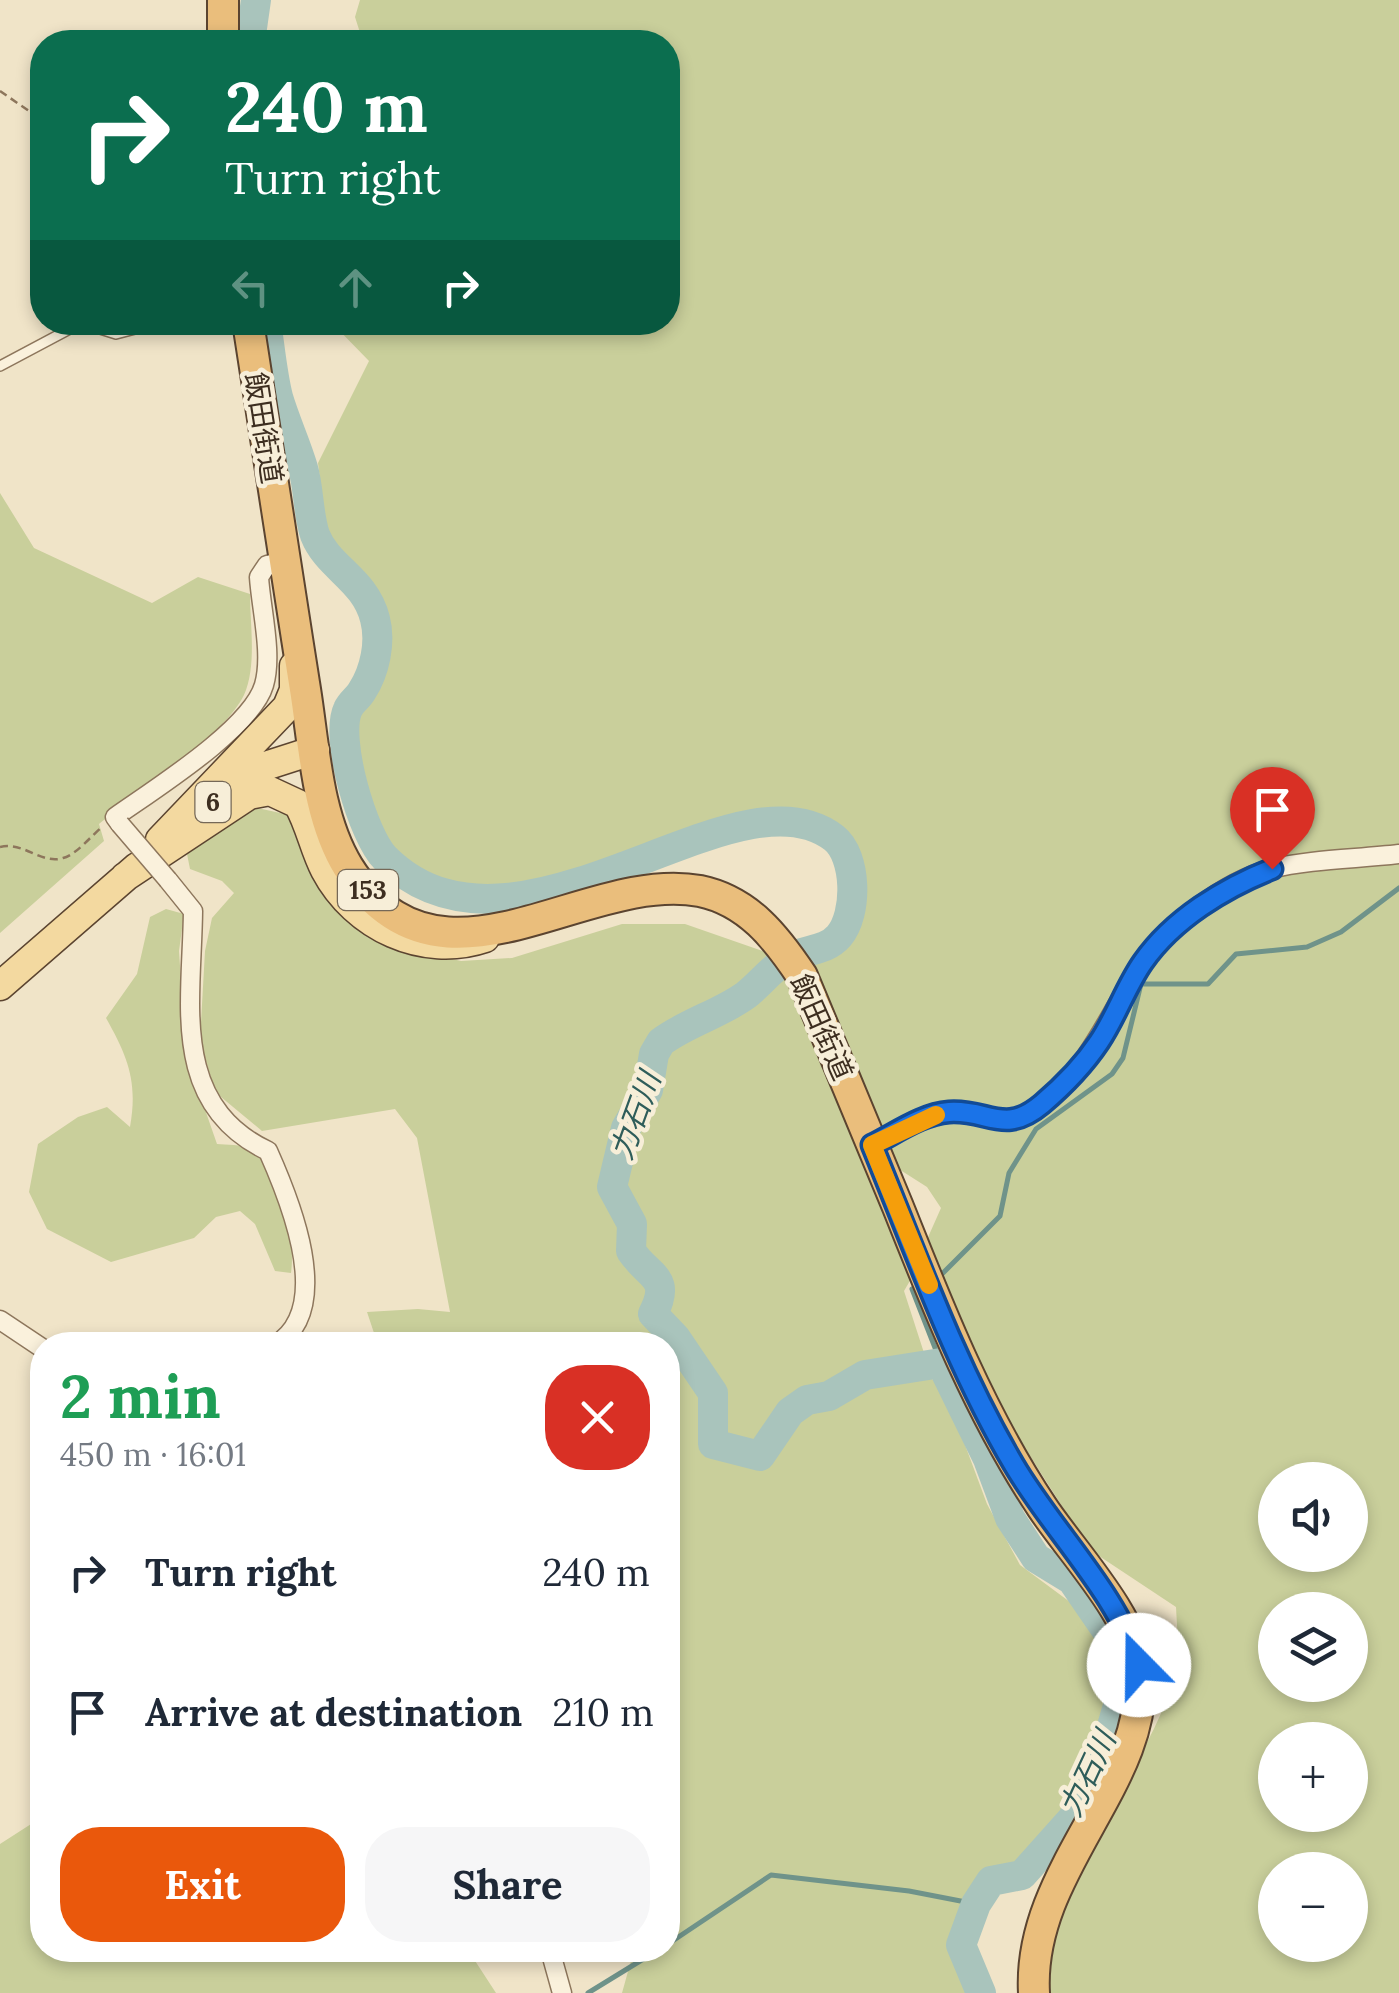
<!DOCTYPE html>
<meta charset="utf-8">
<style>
:root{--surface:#fff;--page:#f6f6f7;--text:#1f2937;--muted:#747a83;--accent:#ea580c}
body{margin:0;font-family:Lora,"Noto Sans JP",serif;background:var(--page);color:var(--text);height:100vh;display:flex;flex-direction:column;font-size:38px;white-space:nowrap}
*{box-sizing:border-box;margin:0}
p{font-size:32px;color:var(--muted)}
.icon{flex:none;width:55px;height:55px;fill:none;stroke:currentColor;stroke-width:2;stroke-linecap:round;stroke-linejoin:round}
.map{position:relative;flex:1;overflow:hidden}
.details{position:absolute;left:30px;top:1332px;width:650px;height:630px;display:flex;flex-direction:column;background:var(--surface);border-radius:40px;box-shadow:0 5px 15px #0003}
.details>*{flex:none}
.banner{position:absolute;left:30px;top:30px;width:650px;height:305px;border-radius:40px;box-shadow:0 5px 15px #0003;background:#0b6e4f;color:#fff;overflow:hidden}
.fabs{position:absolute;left:1258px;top:1462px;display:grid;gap:20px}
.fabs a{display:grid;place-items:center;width:110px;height:110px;border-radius:50%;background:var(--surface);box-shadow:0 5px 15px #0003;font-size:50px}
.pin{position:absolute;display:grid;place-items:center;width:85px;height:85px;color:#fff;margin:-102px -42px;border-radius:50% 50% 50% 0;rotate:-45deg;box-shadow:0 0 10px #0007}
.pin .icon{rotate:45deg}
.me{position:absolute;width:110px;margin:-55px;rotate:338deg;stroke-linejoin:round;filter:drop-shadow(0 0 8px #0008)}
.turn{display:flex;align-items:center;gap:35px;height:210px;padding:0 30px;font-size:45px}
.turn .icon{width:130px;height:130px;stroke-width:2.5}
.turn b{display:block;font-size:70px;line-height:85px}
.lanes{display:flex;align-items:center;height:95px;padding:0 30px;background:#0003;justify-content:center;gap:50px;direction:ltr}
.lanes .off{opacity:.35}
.round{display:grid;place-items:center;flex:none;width:105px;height:105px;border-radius:40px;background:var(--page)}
.summary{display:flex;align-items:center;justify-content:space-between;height:170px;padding:0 30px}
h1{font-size:60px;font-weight:700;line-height:75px;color:#1e9e55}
.primary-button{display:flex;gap:20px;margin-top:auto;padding:20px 30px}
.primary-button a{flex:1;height:115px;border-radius:40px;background:var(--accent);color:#fff;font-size:40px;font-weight:700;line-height:115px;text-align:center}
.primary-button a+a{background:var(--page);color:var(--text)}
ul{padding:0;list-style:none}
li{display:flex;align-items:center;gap:30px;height:140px;padding:0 30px}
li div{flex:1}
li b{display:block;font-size:38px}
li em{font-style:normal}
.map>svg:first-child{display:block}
.green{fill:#c9cf9b;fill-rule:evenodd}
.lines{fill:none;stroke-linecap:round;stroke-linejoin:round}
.stream{stroke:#6f938a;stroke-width:5}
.river{stroke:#a9c4bc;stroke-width:30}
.service-casing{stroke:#8d765c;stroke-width:12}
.minor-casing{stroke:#8d765c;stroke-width:21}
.primary-casing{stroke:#5b4430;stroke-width:31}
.trunk-casing{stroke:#5b4430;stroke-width:34}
.path{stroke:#8d765c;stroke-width:2.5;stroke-dasharray:8 5;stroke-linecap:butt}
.service{stroke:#faf1dc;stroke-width:9}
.minor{stroke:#faf1dc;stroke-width:18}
.primary{stroke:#f3d9a0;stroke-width:28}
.trunk{stroke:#eabe7c;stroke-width:30}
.minor-bridge-casing{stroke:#8d765c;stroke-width:21;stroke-linecap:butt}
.minor-bridge{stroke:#faf1dc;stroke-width:18}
.route-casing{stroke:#114b97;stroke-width:25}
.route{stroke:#1a73e8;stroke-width:18}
.slow{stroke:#f59e0b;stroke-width:18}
.labels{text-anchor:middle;stroke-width:9;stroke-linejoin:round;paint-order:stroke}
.shield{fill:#f7eed8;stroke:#756857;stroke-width:2.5}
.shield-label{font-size:25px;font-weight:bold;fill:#3d2e20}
.street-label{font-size:28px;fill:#3d2e20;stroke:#f7eed8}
.water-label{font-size:30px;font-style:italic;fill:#2f5d5a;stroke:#f7eed8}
</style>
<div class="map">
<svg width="1399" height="1993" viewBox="0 0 1399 1993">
<rect width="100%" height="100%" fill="#f0e4c8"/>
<path class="green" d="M360 0H1399V1993H1050C1035 1876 1146 1783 1174 1676 1180 1655 1177 1629 1176 1607L1090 1550 995 1401 925 1244 941 1208 927 1187 894 1166 811 964 841 938 850 925 859 866 845 839 820 823 784 814 717 827 554 878 525 891 480 898 426 879 373 829 352 759 354 722 385 661 383 607 361 574 327 539 318 463 369 361 332 323 668 322V42H363L355 17ZM1275 1480H1350V1555H1275ZM1275 1610H1350V1685H1275ZM1275 1740H1350V1815H1275ZM1275 1870H1350V1945H1275Z
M0 493 34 548 152 603 198 577 250 594C250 625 257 666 244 695 225 735 136 794 99 824L104 841 0 933Z
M248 806 294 816 413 950 461 961 512 958 622 924H685L774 955 795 983 911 1279 904 1291 925 1356 920 1368 945 1391 987 1504 1020 1565 1070 1602 1103 1641 1113 1661 1108 1712 1090 1741 1069 1812 1023 1868 993 1870 986 1876C974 1898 949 1929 955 1956 957 1969 965 1978 966 1993H622L634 1950H668V1345H378L367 1312 418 1309 450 1312 417 1138 395 1109 262 1131 215 1092 200 1040 205 951 212 918 234 893 222 881 190 869 187 854Z
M166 909 184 914 179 951 186 1055 217 1144C226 1145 242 1144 249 1149 282 1167 296 1240 291 1273L275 1271 255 1224 240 1211 216 1217 194 1238 111 1262 47 1229 29 1192 38 1144 78 1117 107 1107 130 1127C138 1082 128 1057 106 1018L137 974 150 917Z
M42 1817V1950H468L496 1993H0V1844Z"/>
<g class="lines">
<path class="stream" d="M940 1276 1000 1216 1009 1173 1036 1129 1112 1074 1123 1058 1141 984H1208L1236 954 1307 947 1341 932 1399 888
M920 1285 912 1289 941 1363
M668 1944 771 1875 909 1891 976 1904
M588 1993 658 1950"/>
<path class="river" d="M250 42 256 0
M266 322C270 347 272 373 278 397 285 421 296 444 303 468 309 489 308 514 315 535 328 568 365 579 375 619 381 642 375 671 362 691 358 698 351 702 348 709 334 738 363 836 385 858 516 988 735 760 834 838 857 856 858 914 839 936 824 953 804 948 786 960 771 969 760 984 746 995 720 1014 686 1023 661 1042L654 1054 648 1090 626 1128 612 1187 632 1224 631 1251C649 1278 672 1276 653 1314L675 1337 713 1393V1444L760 1456 790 1412 807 1400 829 1396 865 1375 941 1363 988 1459 1010 1518 1036 1558 1072 1580 1118 1647 1124 1685 1106 1747 1073 1818 1022 1875 991 1881 976 1904 961 1945 981 1993"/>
<g class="service-casing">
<path id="service" d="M0 366 81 323 116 334 162 322"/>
</g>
<g class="minor-casing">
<path id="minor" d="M120 824 115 817C153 790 251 729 264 685 273 654 261 609 259 577L267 565 285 561
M168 880 193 911C192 1002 169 1104 268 1151 289 1198 336 1309 275 1345
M873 1145C896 1133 922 1114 949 1112 988 1109 1003 1136 1042 1104 1094 1061 1108 1014 1143 962 1169 923 1225 882 1270 869 1311 859 1358 859 1399 854
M0 1320 42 1348
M550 1950 562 1993"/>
</g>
<g class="primary-casing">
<path id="primary" d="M223 793 259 768 315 750
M160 840 287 707 294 690V666
M125 877 249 795 270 791 298 804C310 825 314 849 325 870 355 927 423 959 485 938
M0 986 137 867"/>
</g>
<g class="trunk-casing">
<path id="trunk" d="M223 42V0
M248 322C267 443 285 563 304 683 314 742 316 815 348 867 439 1012 583 869 700 891 748 901 776 937 802 976 834 1053 866 1130 898 1207 939 1310 980 1414 1042 1507 1071 1551 1133 1615 1139 1668 1152 1781 1027 1868 1034 1993"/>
</g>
<path class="path" d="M0 91 42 120
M0 847C23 841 42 865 63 858 76 855 91 836 102 827"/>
<use href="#service" class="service"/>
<use href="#minor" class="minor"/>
<use href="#primary" class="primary"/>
<use href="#trunk" class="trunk"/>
<g class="minor-bridge-casing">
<path id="minor-bridge" d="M120 824 168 880"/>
</g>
<use href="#minor-bridge" class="minor-bridge"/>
</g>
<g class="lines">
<g class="route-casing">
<path id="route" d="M1139 1665C1119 1595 1052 1530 1014 1465 955 1365 916 1253 872 1145 896 1133 922 1114 949 1112 988 1109 1004 1136 1042 1104 1062 1087 1085 1063 1099 1042 1116 1017 1126 986 1143 962 1173 919 1224 888 1272 869"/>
</g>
<use href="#route" class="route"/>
<path class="slow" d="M929 1285 872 1145 936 1115"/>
</g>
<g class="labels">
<g class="shield">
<rect x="195.5" y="782" width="35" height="40" rx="8"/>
<rect x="338" y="870" width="60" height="40" rx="8"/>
</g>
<g class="shield-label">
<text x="213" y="811">6</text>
<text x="368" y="899">153</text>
</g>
<g class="street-label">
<text transform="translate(264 428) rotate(81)" y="10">飯田街道</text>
<text transform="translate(822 1027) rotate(66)" y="10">飯田街道</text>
</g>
<g class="water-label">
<text transform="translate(636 1116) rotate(-70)" y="10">力石川</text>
<text transform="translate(1088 1774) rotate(-65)" y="10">力石川</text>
</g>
</g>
</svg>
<div class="fabs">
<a><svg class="icon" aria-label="sound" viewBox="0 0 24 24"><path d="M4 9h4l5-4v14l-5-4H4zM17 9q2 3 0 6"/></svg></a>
<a><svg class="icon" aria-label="layers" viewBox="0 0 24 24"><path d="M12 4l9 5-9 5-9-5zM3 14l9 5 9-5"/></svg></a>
<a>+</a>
<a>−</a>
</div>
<div class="pin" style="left:1272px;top:869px;background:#d93025"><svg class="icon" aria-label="arrive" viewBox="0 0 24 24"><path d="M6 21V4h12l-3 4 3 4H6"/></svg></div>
<svg class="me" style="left:1139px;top:1665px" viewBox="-20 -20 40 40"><circle r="19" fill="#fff"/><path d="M0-13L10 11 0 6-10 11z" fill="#1a73e8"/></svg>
<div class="banner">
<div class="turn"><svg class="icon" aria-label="right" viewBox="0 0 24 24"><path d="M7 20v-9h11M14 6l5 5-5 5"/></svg><div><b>240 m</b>Turn right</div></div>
<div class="lanes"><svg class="icon off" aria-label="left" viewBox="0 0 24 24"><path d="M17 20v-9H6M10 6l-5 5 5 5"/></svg><svg class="icon off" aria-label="ahead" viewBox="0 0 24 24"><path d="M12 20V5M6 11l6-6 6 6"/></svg><svg class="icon" aria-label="right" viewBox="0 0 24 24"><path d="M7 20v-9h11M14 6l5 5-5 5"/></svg></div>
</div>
<section class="details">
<div class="summary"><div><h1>2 min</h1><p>450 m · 16:01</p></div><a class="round" style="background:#d93025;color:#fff"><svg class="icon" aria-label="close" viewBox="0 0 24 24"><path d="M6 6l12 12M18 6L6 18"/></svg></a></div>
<ul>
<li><svg class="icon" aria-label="right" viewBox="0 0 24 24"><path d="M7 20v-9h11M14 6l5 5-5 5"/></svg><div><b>Turn right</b></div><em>240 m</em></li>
<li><svg class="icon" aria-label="arrive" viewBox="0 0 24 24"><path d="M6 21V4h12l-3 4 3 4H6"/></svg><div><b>Arrive at destination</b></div><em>210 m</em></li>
</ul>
<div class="primary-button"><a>Exit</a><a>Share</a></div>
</section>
</div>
